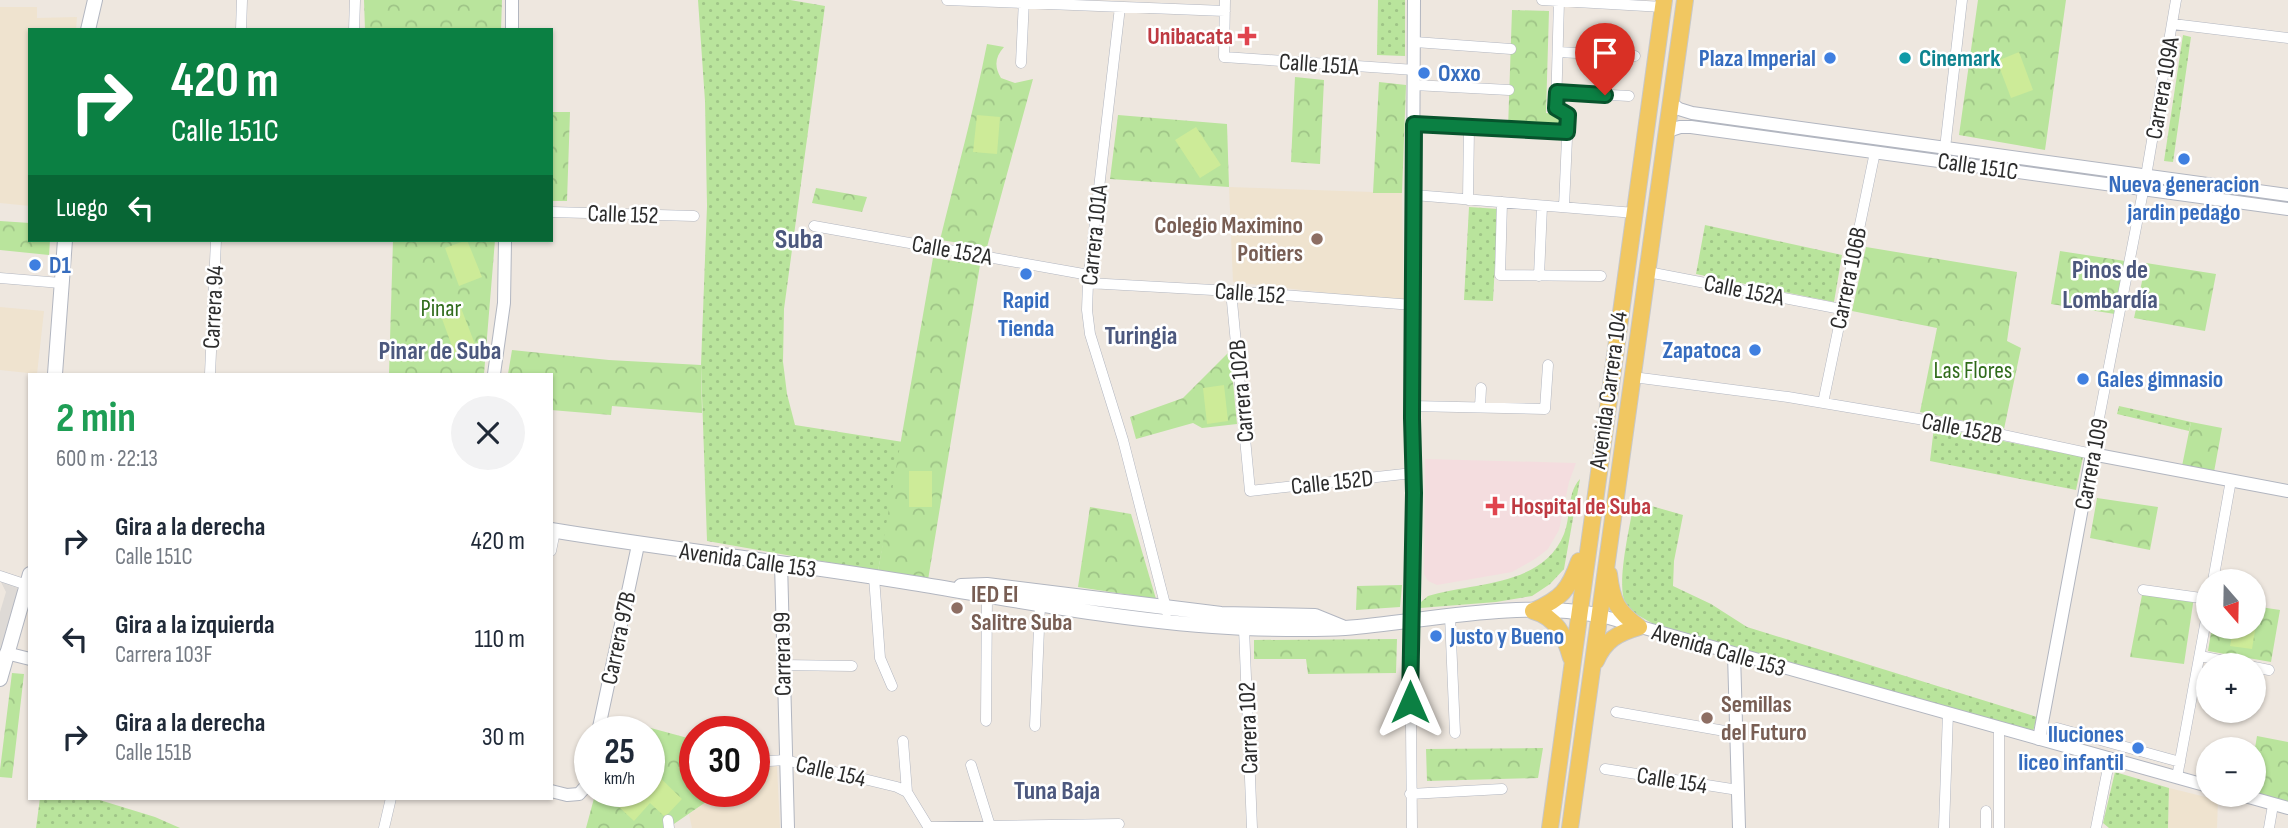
<!DOCTYPE html>
<html lang="es">
<meta charset="utf-8">
<style>
:root{--surface:#fff;--page:#f2f2f3;--text:#1f2937;--muted:#747a83}
body{margin:0;font-family:"Sofia Sans Condensed",sans-serif;background:var(--page);color:var(--text);height:100vh;display:flex;flex-direction:column;font-size:26px;white-space:nowrap}
*{box-sizing:border-box;margin:0}
p{font-size:23px;color:var(--muted)}
.icon{flex:none;width:38px;height:38px;fill:none;stroke:currentColor;stroke-width:2;stroke-linecap:round;stroke-linejoin:round}
.map{position:relative;flex:1;overflow:hidden}
.panel{position:absolute;left:28px;top:373px;width:525px;height:427px;display:flex;flex-direction:column;background:var(--surface);border-radius:0px;box-shadow:0 2px 5px #0004}
.panel>*{flex:none}
.hud{position:absolute;left:28px;top:28px;width:525px;height:214px;border-radius:0px;box-shadow:0 2px 5px #0004;background:#0b8043;color:#fff;overflow:hidden}
.needle{width:46px;rotate:160deg}
.buttons{position:absolute;left:2196px;top:569px;display:grid;gap:14px}
.buttons a{display:grid;place-items:center;width:70px;height:70px;border-radius:50%;background:var(--surface);box-shadow:0 2px 5px #0004;font-size:35px}
.speed{position:absolute;left:574px;top:716px;display:flex;gap:14px;font-size:35px;font-weight:700;text-align:center}
.speed>*{display:grid;place-content:center;width:91px;height:91px;border-radius:50%;background:var(--surface);box-shadow:0 2px 5px #0004;line-height:1}
.speed small{font-size:18px;font-weight:400}
.speed .limit{border:10px solid #d22;background:#fff;color:#111}
.pin{position:absolute;display:grid;place-items:center;width:60px;height:60px;color:#fff;margin:-72px -30px;border-radius:50% 50% 50% 0;rotate:-45deg;box-shadow:0 0 7px #0007}
.pin .icon{rotate:45deg}
.me{position:absolute;width:77px;margin:-38px;rotate:0deg;stroke-linejoin:round;filter:drop-shadow(0 0 5px #0008)}
.turn{display:flex;align-items:center;gap:24px;height:147px;padding:0 28px;font-size:32px}
.turn .icon{width:91px;height:91px;stroke-width:2.5}
.turn b{display:block;font-size:49px;line-height:60px}
.then{display:flex;align-items:center;height:66px;padding:0 28px;background:#0003;gap:14px;font-size:26px}
.round{display:grid;place-items:center;flex:none;width:74px;height:74px;border-radius:37px;background:var(--page)}
.headline{display:flex;align-items:center;justify-content:space-between;height:119px;padding:0 28px}
h1{font-size:42px;font-weight:700;line-height:52px;color:#1e9e55}
ul{padding:0;list-style:none}
li{display:flex;align-items:center;gap:21px;height:98px;padding:0 28px}
li div{flex:1}
li b{display:block;font-size:26px}
li em{font-style:normal}
.map>svg:first-child{display:block}
.education{fill:#efe3cf}
.medical{fill:#f4dddf}
.grass{fill:url(#grass-dots)}
.park{fill:url(#park-crowns)}
.pitch{fill:#cdeb98}
.plaza{fill:#dedad6}
.lines{fill:none;stroke-linecap:round;stroke-linejoin:round}
.minor-casing{stroke:#b2b6c0;stroke-width:11}
.tertiary-casing{stroke:#b2b6c0;stroke-width:14}
.secondary-casing{stroke:#b2b6c0;stroke-width:16}
.primary-casing{stroke:#c8c8c8;stroke-width:18}
.minor{stroke:#fff;stroke-width:10}
.tertiary{stroke:#fff;stroke-width:12}
.secondary{stroke:#fff;stroke-width:14}
.primary{stroke:#f1c761;stroke-width:16}
.route-casing{stroke:#07532c;stroke-width:18}
.route{stroke:#0b8043;stroke-width:12}
.health-dot{fill:#e0444e;stroke:#fff;stroke-width:2.5}
.shop-dot{fill:#3f7fe0;stroke:#fff;stroke-width:2.5}
.culture-dot{fill:#0f9aa8;stroke:#fff;stroke-width:2.5}
.education-dot{fill:#8d6e63;stroke:#fff;stroke-width:2.5}
.labels{text-anchor:middle;stroke-width:5;stroke-linejoin:round;paint-order:stroke}
.health-label{font-size:24px;font-weight:bold;fill:#be3a42;stroke:#fff;text-anchor:end}
.shop-label{font-size:24px;font-weight:bold;fill:#366cbe;stroke:#fff;text-anchor:start}
.culture-label{font-size:24px;font-weight:bold;fill:#0d838f;stroke:#fff;text-anchor:start}
.street-label{font-size:24px;fill:#2c2c2c;stroke:#fff}
.education-label{font-size:24px;font-weight:bold;fill:#785e54;stroke:#fff;text-anchor:start}
.park-label{font-size:24px;fill:#306b1b;stroke:#fff}
.neighbourhood-label{font-size:26px;font-weight:bold;fill:#4c587e;stroke:#fff}
.quarter-label{font-size:28px;font-weight:bold;fill:#4c587e;stroke:#fff}
</style>
<div class="map">
<svg width="2288" height="828" viewBox="0 0 2288 828">
<defs>
<pattern id="grass-dots" width="8" height="8" patternUnits="userSpaceOnUse" patternTransform="scale(1.75)"><rect width="8" height="8" fill="#b9e49c"/><path d="M2 2h.1M6 6h.1" fill="none" stroke="#9fc487" stroke-width="1.8" stroke-linecap="round"/></pattern>
<pattern id="park-crowns" width="20" height="18" patternUnits="userSpaceOnUse" patternTransform="scale(1.75)"><rect width="20" height="18" fill="#b9e49c"/><path d="M2 6a3 3 0 1 1 6 0M12 15a3 3 0 1 1 6 0" fill="none" stroke="#9fc487"/></pattern>
</defs>
<rect width="100%" height="100%" fill="#eee7df"/>
<path class="education" d="M0 7H37V18L77 17 76 30H30V206L0 203Z
M1229 187 1402 193 1404 302 1233 282Z
M0 307 44 311 37 374 0 370Z
M777 766 780 828H692L689 814 722 791H754V770Z
M2169 788 2218 800 2217 828H2168Z"/>
<path class="medical" d="M1425 459 1576 463 1569 482 1559 530 1548 549 1535 559 1512 572 1437 585 1428 581 1424 574Z"/>
<path class="grass" d="M698 0H790L825 6 784 309 783 362 787 394 795 425 903 442 878 571 707 541 701 365 707 206 705 101Z
M1378 0H1405V56L1377 55Z
M2183 35 2191 37 2173 162 2164 161Z
M1469 207 1498 209 1493 301 1464 300Z
M1705 225 1842 255 1834 302 1696 274Z
M2119 406 2191 422 2189 431 2117 414Z
M1934 427 2083 457 2076 490 1930 461Z
M1580 479 1564 569 1550 584 1532 596 1496 602 1420 608 1421 602 1428 596C1473 582 1543 587 1564 534 1571 517 1567 492 1580 479Z
M1634 501 1683 515 1674 561 1673 586 1711 604 1747 627 2037 717 2032 735 1655 625C1646 619 1633 614 1627 606 1614 589 1631 523 1634 501Z
M2115 772 2169 788 2168 828H2109L2103 823Z
M40 798H93L155 817 180 828H36Z"/>
<path class="park" d="M364 0H502L501 30H365Z
M1978 0H2066L2045 150 1959 135Z
M1512 10 1549 11 1546 113 1568 115 1567 132 1508 129Z
M987 44 1004 47C995 57 994 66 1001 78L1015 83 1033 79 987 247 940 240C956 175 974 110 987 44Z
M1295 77 1324 80 1320 164 1291 162Z
M1379 82 1406 85 1402 193H1373Z
M551 112H570L567 201H551Z
M1118 115 1227 124 1229 187 1110 179Z
M816 188 867 197 862 212 812 203Z
M0 221 30 223V240H50L49 255 0 250Z
M393 240H495L484 374H389Z
M1866 247 2017 272 2007 341 2021 348 2004 429 1920 412 1937 328 1852 311Z
M2060 251 2125 261 2115 314 2051 304Z
M933 258 980 265 928 580 878 571Z
M2146 263 2216 274 2205 331 2134 318Z
M512 350 609 360 701 365 702 413 612 406 611 415 551 410V374H508Z
M1230 351 1237 424 1202 428 1193 423 1136 439 1130 417 1183 398Z
M2191 422 2222 428 2214 472 2182 466Z
M2097 498 2158 507 2150 550 2090 538Z
M1090 507 1131 514 1156 599 1078 587Z
M1402 585 1400 607 1356 610 1357 586Z
M2143 590 2194 597 2184 664 2130 657Z
M2254 606 2280 610 2271 662 2208 651 2212 627 2254 626Z
M1397 639 1396 673 1308 674 1306 659H1254V640Z
M12 673 24 674 12 778 0 777V770Z
M614 718 695 740V791H722L668 828H586L596 791H649V732L611 731Z
M2257 736 2288 742V802L2254 793V754Z
M1543 748 1538 778 1427 781 1426 749Z"/>
<path class="pitch" d="M2019 52 2033 90 2011 98 1997 61Z
M977 115 1000 117 997 154 973 152Z
M1196 127 1221 165 1200 178 1175 140Z
M467 240 482 277 459 286 445 248Z
M461 308 478 352 457 360 441 316Z
M1224 385 1228 421 1207 424 1203 388Z
M909 471H932V507H909Z
M2254 612H2258L2252 649 2230 646 2234 627 2254 626Z
M650 768 682 799 665 817 650 803 634 821 606 795 610 791H649Z"/>
<path class="plaza" d="M0 580 16 585 18 592 0 658V612L6 592Z"/>
<g class="lines">
<g class="minor-casing">
<path id="minor" d="M947 0 1225 11
M1225 0 1224 57 1415 70
M1542 0 1663 7
M1559 1 1556 109 1568 115 1564 207
M1120 7 1088 283 1087 310 1090 334 1123 440 1167 612
M2173 24 2288 38
M241 30 242 0
M354 30 355 0
M1415 42 1511 49
M1558 52 1635 56
M1021 63 1024 0
M1414 85 1509 90
M1557 92 1629 96
M1414 124 1567 132
M1945 148 1962 0
M1414 195 1635 213
M1468 200 1469 127
M1502 202 1500 275 1601 276
M551 212 694 216
M814 226 1089 275
M1648 272 1841 309
M1539 276 1542 206
M0 278 61 283
M1088 283 1231 291 1413 305
M1231 291 1250 491 1413 473
M210 374 216 240
M1633 377 1788 397 1966 427 2092 454 2146 176 2176 0
M1823 403 1875 152
M1412 406 1545 409 1548 365
M1480 407 1481 388
M551 551 555 531
M0 576 27 585
M874 577 880 658 892 686
M2213 581 2231 480
M2143 590 2208 599
M1450 616 1455 733
M1410 620 1412 828
M1244 628 1252 828
M2200 656 2244 665
M782 665 852 666
M2254 667 2269 670
M1616 712 1736 733
M986 721 987 596
M1035 726 1040 604
M1999 728V828
M2057 728 2180 762
M903 741 907 792 929 828
M754 762 785 760 897 787 907 792
M971 765 990 826
M1605 769 1738 790
M2177 777 2208 609
M1410 794 1502 789
M668 820 669 828
M928 827 1119 824
M384 828 391 798
M1944 828 1948 713
M1986 828V811
M2096 828 2110 758
M2269 828 2273 805"/>
</g>
<g class="tertiary-casing">
<path id="tertiary" d="M512 30V0
M1672 104 1679 109 1692 113 2288 195
M1668 131 1680 127H1691L2288 209
M494 374 504 303 505 240
M781 563 788 828
M1598 615 2208 786
M1410 620 1414 493 1412 418 1414 0
M6 653 30 659
M1734 654 1739 828
M598 732 638 545
M2039 739 2092 454 2288 491
M551 791 567 795 579 794 586 786 590 772
M2238 794 2288 808"/>
</g>
<g class="secondary-casing">
<path id="secondary" d="M88 30 95 0
M55 374 65 240
M551 530C672 550 793 563 913 583 1022 601 1133 623 1244 628 1277 629 1311 630 1345 628 1428 621 1515 600 1598 615
M961 586 987 585 1221 614 1315 616 1342 627
M0 679 30 574"/>
</g>
<g class="primary-casing">
<path id="primary" d="M1609 574C1612 601 1617 611 1639 627
M1533 611C1561 599 1569 590 1579 561
M1533 611C1556 617 1565 636 1571 658
M1596 661C1605 640 1618 633 1639 627
M1550 828 1664 0
M1570 828 1685 0"/>
</g>
<use href="#minor" class="minor"/>
<use href="#tertiary" class="tertiary"/>
<use href="#secondary" class="secondary"/>
<use href="#primary" class="primary"/>
</g>
<g class="lines">
<g class="route-casing">
<path id="route" d="M1410 702 1414 493 1412 418 1414 124 1567 132 1568 115 1556 108 1557 92 1605 95"/>
</g>
<use href="#route" class="route"/>
</g>
<g class="health-dot">
<path d="M1243.5 25.5h7v7h7v7h-7v7h-7v-7h-7v-7h7z"/>
<path d="M1491.5 495.5h7v7h7v7h-7v7h-7v-7h-7v-7h7z"/>
</g>
<g class="shop-dot">
<circle cx="1830" cy="58" r="7"/>
<circle cx="1424" cy="73" r="7"/>
<circle cx="2184" cy="159" r="7"/>
<circle cx="35" cy="265" r="7"/>
<circle cx="1026" cy="274" r="7"/>
<circle cx="1755" cy="350" r="7"/>
<circle cx="2083" cy="379" r="7"/>
<circle cx="1436" cy="636" r="7"/>
<circle cx="2138" cy="748" r="7"/>
</g>
<circle class="culture-dot" cx="1905" cy="58" r="7"/>
<g class="education-dot">
<circle cx="1317" cy="239" r="7"/>
<circle cx="957" cy="608" r="7"/>
<circle cx="1707" cy="718" r="7"/>
</g>
<g class="labels">
<g class="health-label">
<text x="1233" y="44">Unibacata</text>
<text x="1511" y="514" text-anchor="start">Hospital de Suba</text>
</g>
<g class="shop-label">
<text x="1816" y="66" text-anchor="end">Plaza Imperial</text>
<text x="1438" y="81">Oxxo</text>
<text x="2184" y="192" text-anchor="middle">Nueva generacion<tspan x="2184" dy="28">jardin pedago</tspan></text>
<text x="49" y="273">D1</text>
<text x="1026" y="308" text-anchor="middle">Rapid<tspan x="1026" dy="28">Tienda</tspan></text>
<text x="1741" y="358" text-anchor="end">Zapatoca</text>
<text x="2097" y="387">Gales gimnasio</text>
<text x="1450" y="644">Justo y Bueno</text>
<text x="2124" y="742" text-anchor="end">Iluciones<tspan x="2124" dy="28">liceo infantil</tspan></text>
</g>
<g class="culture-label">
<text x="1919" y="66">Cinemark</text>
</g>
<g class="street-label">
<text transform="translate(1319 64) rotate(4)" y="8">Calle 151A</text>
<text transform="translate(2162 88) rotate(-80)" y="8">Carrera 109A</text>
<text transform="translate(1978 166) rotate(8)" y="8">Calle 151C</text>
<text transform="translate(623 214) rotate(2)" y="8">Calle 152</text>
<text transform="translate(1094 235) rotate(-84)" y="8">Carrera 101A</text>
<text transform="translate(952 250) rotate(10)" y="8">Calle 152A</text>
<text transform="translate(1848 278) rotate(-78)" y="8">Carrera 106B</text>
<text transform="translate(1744 290) rotate(11)" y="8">Calle 152A</text>
<text transform="translate(1250 293) rotate(4)" y="8">Calle 152</text>
<text transform="translate(213 307) rotate(-87)" y="8">Carrera 94</text>
<text transform="translate(1608 390) rotate(-82)" y="8">Avenida Carrera 104</text>
<text transform="translate(1241 391) rotate(-95)" y="8">Carrera 102B</text>
<text transform="translate(1962 428) rotate(11)" y="8">Calle 152B</text>
<text transform="translate(2091 464) rotate(-79)" y="8">Carrera 109</text>
<text transform="translate(1332 482) rotate(-6)" y="8">Calle 152D</text>
<text transform="translate(748 560) rotate(8)" y="8">Avenida Calle 153</text>
<text transform="translate(618 638) rotate(-78)" y="8">Carrera 97B</text>
<text transform="translate(1719 650) rotate(16)" y="8">Avenida Calle 153</text>
<text transform="translate(782 654) rotate(-91)" y="8">Carrera 99</text>
<text transform="translate(1248 728) rotate(-92)" y="8">Carrera 102</text>
<text transform="translate(831 771) rotate(13)" y="8">Calle 154</text>
<text transform="translate(1672 780) rotate(9)" y="8">Calle 154</text>
</g>
<g class="education-label">
<text x="1303" y="233" text-anchor="end">Colegio Maximino<tspan x="1303" dy="28">Poitiers</tspan></text>
<text x="971" y="602">IED El<tspan x="971" dy="28">Salitre Suba</tspan></text>
<text x="1721" y="712">Semillas<tspan x="1721" dy="28">del Futuro</tspan></text>
</g>
<g class="park-label">
<text x="441" y="316">Pinar</text>
<text x="1973" y="378">Las Flores</text>
</g>
<g class="neighbourhood-label">
<text x="2110" y="278">Pinos de<tspan x="2110" dy="30">Lombardía</tspan></text>
<text x="1141" y="344">Turingia</text>
<text x="440" y="359">Pinar de Suba</text>
<text x="1057" y="799">Tuna Baja</text>
</g>
<g class="quarter-label">
<text x="799" y="248">Suba</text>
</g>
</g>
</svg>
<div class="buttons">
<a><svg class="needle" viewBox="-14 -14 28 28"><path d="M0-13l5 13h-10z" fill="#e53935"/><path d="M0 13l5-13h-10z" fill="#747a83"/></svg></a>
<a>+</a>
<a>−</a>
</div>
<div class="speed"><div>25<small>km/h</small></div><div class="limit">30</div></div>
<div class="pin" style="left:1605px;top:95px;background:#d93025"><svg class="icon" aria-label="arrive" viewBox="0 0 24 24"><path d="M6 21V4h12l-3 4 3 4H6"/></svg></div>
<svg class="me" style="left:1410px;top:702px" viewBox="-20 -20 40 40"><path d="M0-17L14 15 0 8-14 15z" fill="#0b8043" stroke="#fff" stroke-width="4"/></svg>
<div class="hud">
<div class="turn"><svg class="icon" aria-label="right" viewBox="0 0 24 24"><path d="M7 20v-9h11M14 6l5 5-5 5"/></svg><div><b>420 m</b>Calle 151C</div></div>
<div class="then">Luego<svg class="icon" aria-label="left" viewBox="0 0 24 24"><path d="M17 20v-9H6M10 6l-5 5 5 5"/></svg></div>
</div>
<section class="panel">
<div class="headline"><div><h1>2 min</h1><p>600 m · 22:13</p></div><a class="round"><svg class="icon" aria-label="close" viewBox="0 0 24 24"><path d="M6 6l12 12M18 6L6 18"/></svg></a></div>
<ul>
<li><svg class="icon" aria-label="right" viewBox="0 0 24 24"><path d="M7 20v-9h11M14 6l5 5-5 5"/></svg><div><b>Gira a la derecha</b><p>Calle 151C</p></div><em>420 m</em></li>
<li><svg class="icon" aria-label="left" viewBox="0 0 24 24"><path d="M17 20v-9H6M10 6l-5 5 5 5"/></svg><div><b>Gira a la izquierda</b><p>Carrera 103F</p></div><em>110 m</em></li>
<li><svg class="icon" aria-label="right" viewBox="0 0 24 24"><path d="M7 20v-9h11M14 6l5 5-5 5"/></svg><div><b>Gira a la derecha</b><p>Calle 151B</p></div><em>30 m</em></li>
</ul>
</section>
</div>
